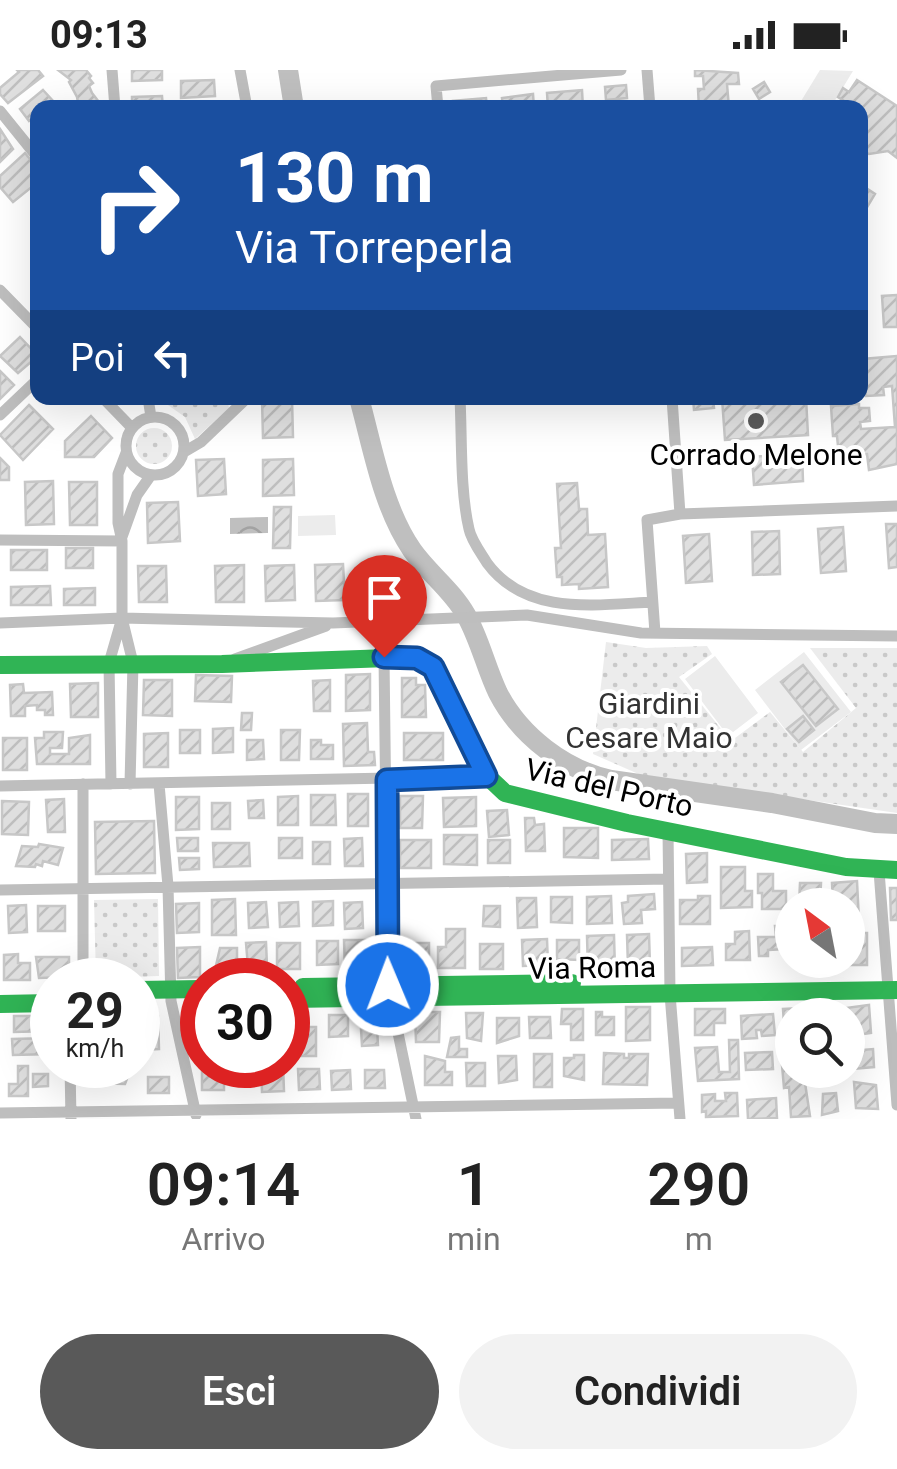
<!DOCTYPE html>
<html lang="it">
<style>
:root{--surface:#fff;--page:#f2f2f2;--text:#222;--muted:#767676;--accent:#595959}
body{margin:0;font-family:Roboto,sans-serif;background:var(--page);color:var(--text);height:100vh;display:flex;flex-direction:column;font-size:38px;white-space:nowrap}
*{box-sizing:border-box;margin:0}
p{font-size:32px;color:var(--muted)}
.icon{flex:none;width:55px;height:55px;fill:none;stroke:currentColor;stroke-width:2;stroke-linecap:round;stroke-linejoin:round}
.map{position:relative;height:1049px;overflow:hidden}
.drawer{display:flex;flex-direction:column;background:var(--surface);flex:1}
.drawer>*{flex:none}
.banner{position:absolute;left:30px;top:30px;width:838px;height:305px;border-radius:20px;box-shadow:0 10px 40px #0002;background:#1a4fa0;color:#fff;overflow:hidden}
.needle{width:65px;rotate:328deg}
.tools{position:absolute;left:775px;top:818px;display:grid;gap:20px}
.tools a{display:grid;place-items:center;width:90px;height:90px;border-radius:50%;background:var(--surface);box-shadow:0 10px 40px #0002;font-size:50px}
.speed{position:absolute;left:30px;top:888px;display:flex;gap:20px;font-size:50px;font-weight:700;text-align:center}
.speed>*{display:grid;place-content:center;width:130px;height:130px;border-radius:50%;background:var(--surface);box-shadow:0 10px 40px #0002;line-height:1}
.speed small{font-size:25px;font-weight:400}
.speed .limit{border:15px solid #d22;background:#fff;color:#111}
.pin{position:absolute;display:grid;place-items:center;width:85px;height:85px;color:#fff;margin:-102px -42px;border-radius:50% 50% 50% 0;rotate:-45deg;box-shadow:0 0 10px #0007}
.pin .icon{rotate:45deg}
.me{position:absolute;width:110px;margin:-55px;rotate:359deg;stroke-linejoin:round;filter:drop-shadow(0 0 8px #0008)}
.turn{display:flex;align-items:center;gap:35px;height:210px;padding:0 40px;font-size:45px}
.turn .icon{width:130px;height:130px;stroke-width:2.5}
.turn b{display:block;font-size:70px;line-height:85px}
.then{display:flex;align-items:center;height:95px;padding:0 40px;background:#0003;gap:20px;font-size:38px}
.eta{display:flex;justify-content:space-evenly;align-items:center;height:170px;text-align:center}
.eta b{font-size:60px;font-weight:600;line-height:70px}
.button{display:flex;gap:20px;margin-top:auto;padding:20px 40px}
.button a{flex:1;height:115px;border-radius:60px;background:var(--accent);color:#fff;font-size:40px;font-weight:600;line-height:115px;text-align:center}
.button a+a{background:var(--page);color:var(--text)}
.status{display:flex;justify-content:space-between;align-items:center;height:70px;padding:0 50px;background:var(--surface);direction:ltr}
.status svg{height:28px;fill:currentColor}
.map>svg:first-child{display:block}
.grass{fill:url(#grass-dots)}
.garden{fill:#ececec;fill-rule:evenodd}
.water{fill:url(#water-waves)}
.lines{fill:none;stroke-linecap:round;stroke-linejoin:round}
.river{stroke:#bfbfbf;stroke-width:20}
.building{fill:url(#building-hatch);stroke:#c7c7c7;stroke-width:2.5}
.street{stroke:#bebebe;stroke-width:11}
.fast{stroke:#30b455;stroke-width:18}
.route-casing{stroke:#114b97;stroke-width:25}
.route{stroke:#1a73e8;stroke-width:18}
.poi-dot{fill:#595959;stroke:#fff;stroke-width:4}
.labels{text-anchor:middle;stroke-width:8;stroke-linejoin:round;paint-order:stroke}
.poi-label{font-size:30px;fill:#000;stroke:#fff}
.park-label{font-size:30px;fill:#333;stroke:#fff}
.street-label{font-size:30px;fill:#000;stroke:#fff}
</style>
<div class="status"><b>09:13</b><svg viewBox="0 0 49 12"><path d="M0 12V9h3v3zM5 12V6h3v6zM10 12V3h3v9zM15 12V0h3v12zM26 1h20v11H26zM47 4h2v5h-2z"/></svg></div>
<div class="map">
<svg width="897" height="1049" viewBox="0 0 897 1049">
<defs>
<pattern id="grass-dots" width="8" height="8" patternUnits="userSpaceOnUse" patternTransform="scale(2.5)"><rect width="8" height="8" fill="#ececec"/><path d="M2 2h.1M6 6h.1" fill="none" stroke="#c9c9c9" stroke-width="1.8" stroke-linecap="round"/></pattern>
<pattern id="water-waves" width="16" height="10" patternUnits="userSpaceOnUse" patternTransform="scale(2.5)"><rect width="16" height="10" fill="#bfbfbf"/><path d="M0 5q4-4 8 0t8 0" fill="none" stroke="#a2a2a2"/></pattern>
<pattern id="building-hatch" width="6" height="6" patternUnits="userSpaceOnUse" patternTransform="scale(2.5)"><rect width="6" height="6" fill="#dfdfdf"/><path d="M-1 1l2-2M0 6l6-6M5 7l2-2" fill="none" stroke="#bebebe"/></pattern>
</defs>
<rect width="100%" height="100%" fill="#fff"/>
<path class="grass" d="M158 328H227L229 338 195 369 185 347Z
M136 376a18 18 0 1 1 36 0a18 18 0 1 1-36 0Z
M606 572 646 578 707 576 712 584 679 607 731 671 770 642 803 682 856 638 810 578H897V743L643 706 593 684Z
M158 829 159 906 96 908 94 830Z"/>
<path class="garden" d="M820 0 853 1 831 37H801L798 36Z
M335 445 336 465 298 466V446Z
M804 582 851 642 801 680 755 620ZM802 595 838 639 817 656 781 613Z
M715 586 758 643 728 666 685 609Z"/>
<path class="water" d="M268 447V463L230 464V448Z"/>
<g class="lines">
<path class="river" d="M288 0 294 38
M359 328C373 378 382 436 412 480 428 503 452 520 466 545 480 570 486 598 498 623 520 666 565 700 611 710L772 733 875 753 897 754"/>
</g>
<path class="building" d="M17 0H38L43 6 8 33 0 24V18L19 2Z
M58 0H86L91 6 89 8 93 13 89 16 92 23 99 32 92 38H79L77 27 69 12 71 10Z
M132 0H162V10L132 11Z
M695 0 738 3 739 14H727L729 38H699L698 19H704L703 6H695Z
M214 10 215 26 181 28V11Z
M857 10 897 36V88L888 81 869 84 860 79V38H840L844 31 838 27 843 18 849 22Z
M764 12 770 22 759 29 753 19Z
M626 15 627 28 606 30 605 17Z
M43 20 53 31 45 38H38V44L29 51 20 39Z
M582 20 583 38H548L547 23Z
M533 24 534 38H503L502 28Z
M162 26 163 38H132V27Z
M486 28 487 38H454L453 31Z
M629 32V38H606V34Z
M0 59 13 79 0 92Z
M25 83 38 99V112L13 132 0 117V106Z
M860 114 875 124 860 149Z
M897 225V257H884L882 226Z
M20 267 38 286 18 303 0 286Z
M897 286V394L869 400 867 384 839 386 837 366H833L831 336 859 334V338H869L870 351 860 352 861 359 895 357 892 316 883 317 884 325 866 326 863 289Z
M0 301 14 315 0 329Z
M693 328H713L714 338 694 340Z
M722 328H777V334H784V328H806L808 365 725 370Z
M262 329H292L293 367 263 368Z
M29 335 53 359 23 390 0 365Z
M91 346 112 368 94 387H65V371Z
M802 383 803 411 754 415 752 387Z
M0 388 9 397V410H0Z
M224 389 226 424 198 426 196 390Z
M293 389 294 425 263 426V390Z
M53 411 54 454 26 455 25 412Z
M69 412H97V455H70Z
M577 413 579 439H587L588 465 605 464 608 517 579 519V514L562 515V507H557L555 478H561L557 414Z
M178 432 180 471 148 473 147 433Z
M274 437H291L290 478H273Z
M886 454H897V497L889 498Z
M843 457 846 501 821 503 818 459Z
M779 461 780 504 753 505 752 462Z
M709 464 712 511 686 513 683 466Z
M66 478H93V498H66Z
M11 480H47V500H11Z
M343 494 345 530 316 531 315 495Z
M244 495V532H216L215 496Z
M294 495 295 530 266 531 265 496Z
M138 496H166L167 532H139Z
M50 516 51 535H11V517Z
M95 518V535H64V519Z
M803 595 838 639 816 656 781 612Z
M370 604V640L346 641V605Z
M196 605 232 606 231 632 195 631Z
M402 608H416V615H425L426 647H402Z
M144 610H172V646L143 645Z
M330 610V641H314L313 611Z
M98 613V647H71L70 614Z
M23 614 24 623 52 622 53 645H45V640H37V635L25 636V646H11L10 615Z
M242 643H252L251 660H241Z
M803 646 814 660 799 672 787 659Z
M367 653 368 682H374L375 695 344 696 343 654Z
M233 658V682L213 683V659Z
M180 660H200V683H180Z
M281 660H300L299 690H281Z
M44 662H63L62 678H50V684H69V668L90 665V694H37L35 668H44Z
M168 663V697H144V664Z
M404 663H443V690H404Z
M3 668H27V700H3Z
M247 670H263L264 689 247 690Z
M311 670H321V675H333V689H311Z
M348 724H368V756H348Z
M311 725H335L336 755H311Z
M298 726V755H278V727Z
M400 726H423L422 758H400Z
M176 727H199V759L176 760Z
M476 727V756L444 757 443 728Z
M64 729 65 762H48L46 730Z
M263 730 264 748H249L248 731Z
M2 731 29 732 28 765 2 764Z
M212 733H230V759H212Z
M507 740 509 765 489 767 487 741Z
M525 748H534L535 755 544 754 545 781H526Z
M154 751 155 803 96 804 95 752Z
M564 758H598V788L564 787Z
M444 765H477V795L444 794Z
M177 768H198V781H178Z
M279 768H302V788H279Z
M362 768 363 796H345L344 769Z
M648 769 649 789 612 790V770Z
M400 770H431V798H400Z
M488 770H510V793H488Z
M313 772H330V794H313Z
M213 773H249L250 796 214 797Z
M39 774 63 778 58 795 43 791 42 796 36 794 35 797 16 796 22 776 38 777Z
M707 783V812L687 813 686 784Z
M179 788H199V799L180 800Z
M721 797H745V821H752V837L721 838Z
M758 804H773V821H786V839H762V823H758Z
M857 811 859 851 848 852V835H833L832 813Z
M800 813H821L820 835H799Z
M890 818H897V850H891Z
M654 824 655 839 641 840 642 853 624 854 622 833 628 832V826Z
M611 826 612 853 587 854V827Z
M698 826H710V854H680V830H698Z
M551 827H572V853L551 852Z
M517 828H536L537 857 518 858Z
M235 829 236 865H212V830Z
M333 831V855L313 856V832Z
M266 832 268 857 249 858 248 833Z
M298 832 299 856 280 857 279 833Z
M362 832 363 858 345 859 344 833Z
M199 833V862L177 863 176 834Z
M26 835 27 862 9 863 8 836Z
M38 836H65V861H38Z
M484 836H500V857L483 856Z
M775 856H786V879L768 880V886H759L758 867H776Z
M446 859H465V898H438V877H446Z
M749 861 750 890H726V874H735V862Z
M848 863H867V895H834V890H848Z
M649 864 650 896 628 897 627 865Z
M614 865 615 900 588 901 587 866Z
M547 869 548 895 523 896 522 870Z
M344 870H369V901H345Z
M557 870H579V890L557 889Z
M317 871H338V894L317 895Z
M266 872 267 896 248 897 246 873Z
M277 873H300V899H277Z
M401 873H429V896H401Z
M480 874H503V899H480Z
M200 877V907L178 908 177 878Z
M712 877 713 895 682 896V878Z
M220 878H237V900H215Z
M18 884V893H30V910H4V885Z
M36 887H69V907L39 908Z
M796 890H823V894L796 895Z
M869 935 871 963 848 966 846 938Z
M824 936 825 945H811L810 937Z
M626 937H650V970L626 971Z
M802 938V945H792V953L784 954 783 939Z
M562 939H583V970H571V954H561Z
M695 939H725V953H714V965H695Z
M415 942H440L439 972H416Z
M596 942H602V947H614V965H596Z
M466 943H483L481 971 467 968Z
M773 944 775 965 762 966 761 960H756L757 968 742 969 741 946Z
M329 945H348V966L329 967Z
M14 946H50V961L14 962Z
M142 946H158L159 979 142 980Z
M529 947H550L551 968H530Z
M497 948H519V966L497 973Z
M197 954H202V974H197Z
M297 957H316V986H298Z
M377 958 378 975 362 976 361 959Z
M459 967V979H467V987H447L451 968Z
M52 968V984L13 985 12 969Z
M729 970H738L739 1009 698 1011 695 978 717 977 719 1002H730Z
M873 979 874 997 853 999 852 981Z
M772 982 773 999 746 1000 745 983Z
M604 983 624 984V988H629V984H648L647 1015 603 1014Z
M534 984H552V1017H534Z
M574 985H584V1010L564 1006V988H574Z
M425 986 445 991V1002H452V1015H425Z
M498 986H516L517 1010 499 1013Z
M202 989V995H224V1020H202Z
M466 993H485V1016H467Z
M95 995 131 998 125 1014 90 1013Z
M261 995H283L284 1021 262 1022Z
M782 995H791L792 1006 811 1004 812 1012 805 1013 810 1046 791 1047 789 1017 784 1018Z
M18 996H28V1026H9V1014H18Z
M298 999H319L320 1019 299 1020Z
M350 1000 351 1019 332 1020 331 1001Z
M365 1000H384L385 1018H365Z
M33 1004H48V1016L33 1017Z
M148 1007H169V1023H148Z
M854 1012 876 1015 878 1039 856 1038Z
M725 1023H737L738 1046 706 1047V1041L702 1042V1025L715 1024V1031H726Z
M836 1023 838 1041 822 1045 823 1024Z
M776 1028 777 1048 748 1049 747 1030Z"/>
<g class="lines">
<path class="street" d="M112 0 115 38
M240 0 247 38
M647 0 650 38
M438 38 436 16 621 0
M0 41 38 88
M0 220 38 259
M103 328 132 358
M148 328 151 347
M460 328C462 367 460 421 469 459 471 470 481 483 487 493 526 546 594 535 652 532
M672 328 680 444
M0 345 38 309
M126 376a29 29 0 1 1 58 0a29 29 0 1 1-58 0Z
M184 382 201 372 247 328
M126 383 118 404V453L122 471V548L133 593 130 714
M122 467 137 425 151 405
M0 470 122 471
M0 553 122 548 333 553 527 545 641 563 897 566
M655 563 647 450 680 444 897 436
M384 587 388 915 416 1049
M235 589 326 556
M83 714V910
M111 714 109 593 122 548
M159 714 168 816 171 931 196 1045
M0 716 487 706
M668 761 670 924 680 1049
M879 801 897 1035
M0 820 668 809
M70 995 71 1049
M0 1043 678 1033"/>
<path class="fast" d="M0 595 222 594 417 587 433 597 487 706 505 723 627 753 846 797 897 800
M303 917 572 913
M138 920 202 919
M288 929 897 920
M0 934 52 933"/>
</g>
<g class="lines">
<g class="route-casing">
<path id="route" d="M384 587 417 588 433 597 486 706 387 710 388 915"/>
</g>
<use href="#route" class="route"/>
</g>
<circle class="poi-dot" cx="756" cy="351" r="10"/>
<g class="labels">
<g class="poi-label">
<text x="756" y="395">Corrado Melone</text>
</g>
<g class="park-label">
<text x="649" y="644">Giardini<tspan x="649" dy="34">Cesare Maio</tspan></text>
</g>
<g class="street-label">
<text transform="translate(609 718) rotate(13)" y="10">Via del Porto</text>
<text transform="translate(592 898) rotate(-1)" y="10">Via Roma</text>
</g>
</g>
</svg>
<div class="tools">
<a><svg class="needle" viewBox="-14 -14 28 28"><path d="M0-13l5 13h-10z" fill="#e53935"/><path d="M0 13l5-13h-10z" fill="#767676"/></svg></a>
<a><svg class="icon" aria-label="search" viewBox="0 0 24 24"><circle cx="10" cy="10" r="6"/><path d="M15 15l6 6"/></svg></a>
</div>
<div class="speed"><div>29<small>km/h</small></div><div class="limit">30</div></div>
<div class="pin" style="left:384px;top:587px;background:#d93025"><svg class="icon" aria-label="arrive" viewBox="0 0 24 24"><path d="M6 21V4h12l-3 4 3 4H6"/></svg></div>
<svg class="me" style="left:388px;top:915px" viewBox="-20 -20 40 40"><circle r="17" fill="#1a73e8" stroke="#fff" stroke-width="3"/><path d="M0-11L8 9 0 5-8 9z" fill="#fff"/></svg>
<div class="banner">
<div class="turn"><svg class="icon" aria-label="right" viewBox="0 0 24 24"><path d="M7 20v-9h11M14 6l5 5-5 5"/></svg><div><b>130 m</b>Via Torreperla</div></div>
<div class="then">Poi<svg class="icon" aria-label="left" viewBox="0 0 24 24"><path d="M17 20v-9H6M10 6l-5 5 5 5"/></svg></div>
</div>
</div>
<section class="drawer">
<div class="eta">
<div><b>09:14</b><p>Arrivo</p></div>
<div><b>1</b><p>min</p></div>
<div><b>290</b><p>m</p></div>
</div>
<div class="button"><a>Esci</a><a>Condividi</a></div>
</section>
